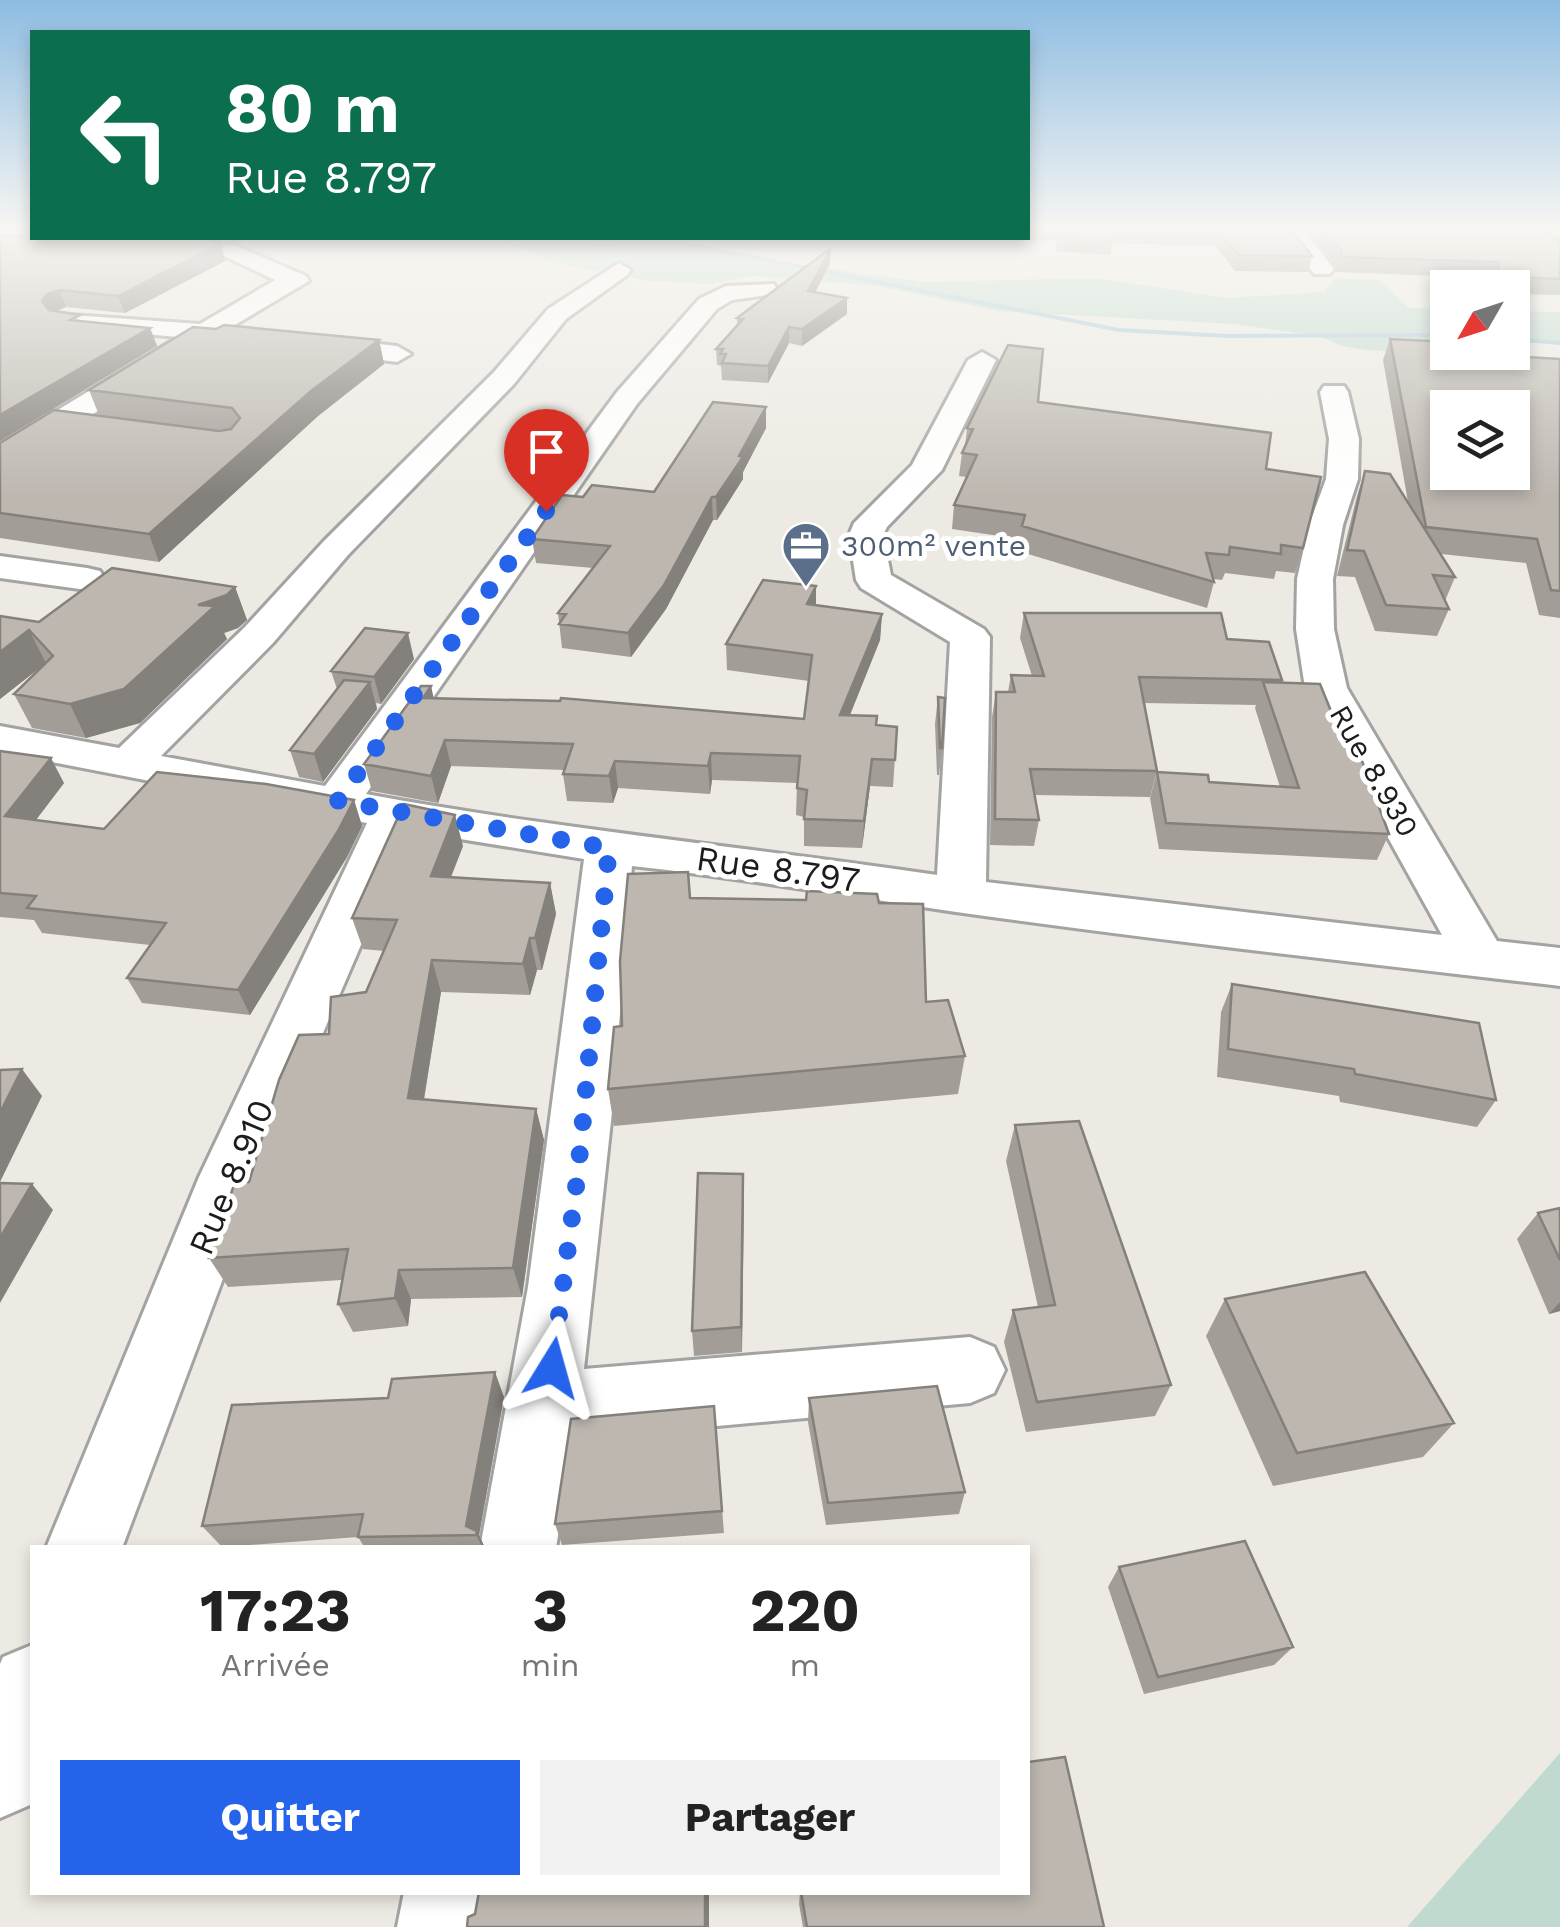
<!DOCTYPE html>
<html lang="fr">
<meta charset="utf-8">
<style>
:root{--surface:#fff;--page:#f2f2f2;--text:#222;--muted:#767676;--accent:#2563eb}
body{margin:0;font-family:"Work Sans",sans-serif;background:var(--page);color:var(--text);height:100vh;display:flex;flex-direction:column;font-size:38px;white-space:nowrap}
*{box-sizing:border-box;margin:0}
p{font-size:32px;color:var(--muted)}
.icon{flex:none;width:55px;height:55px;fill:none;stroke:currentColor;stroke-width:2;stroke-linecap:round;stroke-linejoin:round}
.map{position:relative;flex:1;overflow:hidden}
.drawer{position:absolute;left:30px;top:1545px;width:1000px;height:350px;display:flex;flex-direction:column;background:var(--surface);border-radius:0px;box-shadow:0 5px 15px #0003}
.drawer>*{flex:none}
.banner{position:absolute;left:30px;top:30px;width:1000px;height:210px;border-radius:0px;box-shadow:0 5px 15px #0003;background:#0b6e4f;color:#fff;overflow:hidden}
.needle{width:65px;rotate:231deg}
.buttons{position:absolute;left:1430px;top:270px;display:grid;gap:20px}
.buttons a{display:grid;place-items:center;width:100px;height:100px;border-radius:0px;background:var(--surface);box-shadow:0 5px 15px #0003;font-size:50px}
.pin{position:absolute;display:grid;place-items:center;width:85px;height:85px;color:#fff;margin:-102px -42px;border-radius:50% 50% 50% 0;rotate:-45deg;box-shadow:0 0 10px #0007}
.pin .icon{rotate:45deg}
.me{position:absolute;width:110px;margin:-55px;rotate:8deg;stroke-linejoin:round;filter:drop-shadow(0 0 8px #0008)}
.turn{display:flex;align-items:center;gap:35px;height:210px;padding:0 30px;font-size:45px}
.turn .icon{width:130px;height:130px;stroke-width:2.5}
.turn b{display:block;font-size:70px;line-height:85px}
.eta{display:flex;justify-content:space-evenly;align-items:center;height:170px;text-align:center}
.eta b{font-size:60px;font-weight:700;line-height:70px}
.primary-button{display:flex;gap:20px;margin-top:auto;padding:20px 30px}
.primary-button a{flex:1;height:115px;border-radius:0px;background:var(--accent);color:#fff;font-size:40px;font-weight:700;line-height:115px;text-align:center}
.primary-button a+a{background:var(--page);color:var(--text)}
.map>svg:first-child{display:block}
.wetland{fill:#c1dad0}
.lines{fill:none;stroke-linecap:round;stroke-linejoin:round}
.stream{fill:#a6c9d8;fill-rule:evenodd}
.street-casing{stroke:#a3a3a3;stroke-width:6}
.street{fill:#fff;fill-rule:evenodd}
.wall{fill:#a39d97}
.shaded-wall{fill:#84807b}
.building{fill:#bdb7b0;stroke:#84807b;stroke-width:2.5;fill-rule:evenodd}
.route{stroke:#2563eb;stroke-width:18;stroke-dasharray:0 32.4}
.labels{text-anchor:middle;stroke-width:10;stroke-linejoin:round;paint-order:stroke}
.far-service-label{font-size:30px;fill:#4e5e75;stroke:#fff;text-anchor:start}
.far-street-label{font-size:30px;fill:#1c1c1c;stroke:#fff}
.street-label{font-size:35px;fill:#1c1c1c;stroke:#fff}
</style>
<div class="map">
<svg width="1560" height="1927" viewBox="0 0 1560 1927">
<rect width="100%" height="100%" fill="#edeae3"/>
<path class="wetland" d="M495 238H672L801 265 923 282 1097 278 1227 298 1324 292 1335 278 1379 280 1409 308 1447 309V346L1408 352 1366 350 1342 346 1319 336 1234 324 999 311 879 286 752 276 712 284 649 281 556 263Z
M1512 311 1560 312V343L1513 339Z
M1560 1753V1927H1407Z"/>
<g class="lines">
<path class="stream" d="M551 238 595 243 686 242 1119 328 1228 334 1448 333V337L1228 338 1119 332 686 246 595 247Z
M1512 337 1560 341V345L1512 341Z"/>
<g class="street-casing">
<path id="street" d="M1279 227H1302L1334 269 1330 274H1314Z
M1444 227H1560V236L1455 234Z
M232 244 306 276 309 281 228 329 230 333 226 339 210 340 11 466 0 469V445L178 337 66 327 57 324 53 319 57 314 200 324 275 280 224 256 220 251 224 246Z
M619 263 631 270 627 275 566 319 514 384 348 555 273 643 161 756 325 786 617 392 699 299 726 286 774 284 777 289 774 294 732 300 717 309 637 404 366 794C555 829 747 847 937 875L950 642 861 588 856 580 849 535 854 523 912 465 968 360 982 352 996 360 942 470 887 527 883 535 891 575 984 629 990 637 986 882 1442 935 1305 688 1296 629 1297 579 1309 525 1326 479 1329 439 1320 392 1324 386H1344L1348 392 1359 439 1358 479 1343 525 1333 579 1334 629 1347 688 1497 941 1560 948V986C1362 963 1162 941 963 913 852 897 743 878 632 866L612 1112 584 1369 970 1337 994 1347 1005 1370 994 1393 970 1403 574 1439 556 1548H480L528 1287 584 859 410 831 261 1177 122 1548H46L199 1177 367 823 0 752V726L119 748 245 627 324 541 494 372 548 309Z
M310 336 397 346 411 354 397 362 300 350 297 344 300 338Z
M0 556 87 568 100 571 105 579 100 587 87 590 0 578Z
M32 1645V1800L30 1805 0 1818V1664L3 1657Z
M404 1892H495L489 1927H397Z"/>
</g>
<use href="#street" class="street"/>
</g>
<path class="wall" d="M0 227H32V233L0 232Z
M1028 227H1290L1312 256 1308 272 1235 271 1216 246 1112 243 1110 255 1055 251 1057 241 906 238H1028Z
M1305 227H1541L1560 242V295L1512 294V288H1492V278L1336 272 1337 267Z
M0 236 32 238H248L238 243 223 242 221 245 225 261 125 313 66 307 56 311 83 321 150 328 157 346 0 441Z
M831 248 830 263 815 292 847 314 802 346 789 343 768 383 722 380 721 366 717 365 716 349 737 326V318Z
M1390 339 1527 357 1560 359V618L1539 615 1526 563 1441 554 1455 577 1445 601 1449 609 1437 636 1375 631 1355 577 1337 576 1357 496 1365 471 1408 502 1383 360Z
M379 340 384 364 318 416 159 562 0 538V443L220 431 99 415 89 390Z
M1038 402 1266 469 1303 548 1295 573 1276 571 1274 579 1225 573 1222 580 1213 579 1214 582 1207 608 1018 551 1020 539 952 529 954 505 967 477 959 476 962 453 965 446 967 428Z
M766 407V428L743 472V479L717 520H713L666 609 631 657 562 648 558 613 593 568 536 563 532 539 583 497 654 492Z
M816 586V605L882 614 880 640 850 715 876 725 897 727 893 787 870 786 862 848 804 846V817L796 815 797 783 712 780 710 794 618 788 613 803 567 801 563 774 564 770 451 766 438 803 372 791 364 764 431 686 433 699 804 719 809 681 727 670 726 644Z
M235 587 247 620 238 628 224 633 227 639 140 723 86 738 32 728 14 694 42 666 0 699V616L39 622Z
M1024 613 1227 639 1282 680 1281 683 1342 738 1389 834 1377 860 1159 849 1150 798 1157 772 1209 782 1280 787 1255 708 1256 705 1144 703 1157 771 1150 797 1035 795 1039 820 1034 846 990 845 992 717 996 692H1008L1011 675 1032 676 1020 638Z
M414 659 381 704 376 703 377 709 323 782 299 777 290 750 337 689 331 671Z
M938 697 942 748 939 775H937L935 724Z
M0 751 64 783 36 820 104 829 354 800 362 826 347 857 250 1015 142 1003 127 978 150 945 42 933 34 920 0 917Z
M463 846 451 877 550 883 556 914 542 970H537L530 995 441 992 424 1100 536 1109 544 1140 522 1297 411 1299 408 1326 353 1332 338 1304 342 1280 228 1287 209 1258 249 1182 329 1034 366 992 384 951 363 949 352 918Z
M690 898 879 903 926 1002 965 1056 958 1094 614 1126 608 1089 622 1026Z
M1232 984 1496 1100 1477 1127 1340 1102 1339 1096 1217 1077 1221 1012Z
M1015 1125 1171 1385 1155 1416 1026 1432 1004 1342 1013 1310 1038 1307 1006 1161Z
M743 1174 742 1352 694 1356 692 1331Z
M1560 1208V1311L1549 1314 1517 1239 1538 1213Z
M1225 1299 1454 1423 1423 1457 1273 1486 1206 1336Z
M504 1397 479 1535 485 1548H365L358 1537 222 1547 202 1526Z
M809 1398 965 1492 959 1514 826 1525 808 1422Z
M714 1406 724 1533 562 1545 555 1524Z
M1119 1567 1293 1647 1274 1665 1144 1694 1108 1587Z
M800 1892H1028L1104 1927H803L799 1904Z"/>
<path class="shaded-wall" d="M209 238H222L223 242 221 245 225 261 125 313 118 296Z
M831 248 830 263 808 307V291Z
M60 290 66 307 54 312 49 319 42 301 47 294Z
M847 298V314L802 346V329Z
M789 327V343L768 383V366Z
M150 328 157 346 0 441V415Z
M379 340 384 364 318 416 159 562 149 534 311 391Z
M766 407V428L743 472V479L717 520 716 497Z
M712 497 713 520 666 609 631 657 628 633Z
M816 586V612L807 604Z
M235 587 247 620 238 628 224 633 227 639 140 723 86 738 70 704 198 605Z
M882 614 880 640 839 742 840 715Z
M29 630 46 663 0 699V652Z
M408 633 414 659 381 704 374 677Z
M370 682 377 709 323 782 314 754Z
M431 686 437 713 423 698Z
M445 740 451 766 438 803 431 776Z
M711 753 712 780 710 794 708 766Z
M51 758 64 783 19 842 5 816Z
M872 759 870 786 862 848 864 821Z
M615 761 618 788 613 803 609 776Z
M354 800 362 826 347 857 250 1015 238 990Z
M455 815 463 846 439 907 431 876Z
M550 883 556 914 542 970 535 938Z
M530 938 537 970 530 995 523 964Z
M432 960 441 992 419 1129 408 1098Z
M22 1069 42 1096 0 1182V1113Z
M536 1109 544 1140 522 1297 513 1268Z
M743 1174 744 1200 742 1352 741 1327Z
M32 1184 53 1210 0 1303V1238Z
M399 1270 411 1299 408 1326 395 1298Z
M1560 1302V1311L1549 1314Z
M495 1372 504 1397 479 1535 485 1548H483L476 1535 466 1526Z
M705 1892H709V1927H705Z"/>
<path class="building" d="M1060 227H1290L1312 256 1239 255 1219 231 1113 228V240L1058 236Z
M1322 227H1541L1560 242V279L1498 277V262L1341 257 1342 251Z
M0 236 209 238 207 240 220 244 118 296 60 290 47 294 42 301 49 310 80 315 70 320 150 328 0 415Z
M831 248 808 291 847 298 802 329 789 327 768 366 722 363 726 354H720L723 349H716L743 319 737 318Z
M224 325 379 340 311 391 149 534 0 513V443L54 410 219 431 231 429 240 418 232 408 89 390 193 327 216 329Z
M1390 339 1448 342V352H1512V346L1526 347 1527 357 1560 359V591L1551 590 1537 539 1426 527ZM1448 408H1512V472H1448Z
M1008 345 1043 349 1038 402 1271 433 1266 469 1321 477 1303 548 1281 545V554L1230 547 1229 555 1206 553 1214 582 1022 526 1025 515 954 505 977 455 962 453 973 429 967 428Z
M713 402 766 407 739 456 743 457 716 497H712L664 585 628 633 559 624 566 614 558 613 610 546 532 539 562 495 583 497 592 485 654 492Z
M1365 471 1390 474 1455 577 1433 575 1449 609 1386 605 1364 551 1347 550Z
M112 568 235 587 227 595 198 605 215 606 124 689 70 704 14 694 53 656 29 630 0 652V616L39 622Z
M763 580 816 586 807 604 882 614 840 715 877 716 876 725 897 727 895 760 872 759 864 821 804 819 807 790 797 788 800 756 711 753 708 766 615 761 609 776 563 774 573 744 445 740 431 776 364 764 421 686H431L423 698 560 701 561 698 804 719 812 655 726 644Z
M1024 613H1221L1227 639 1269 642 1282 680 1139 677 1157 771 1030 769 1039 820 995 819 996 692H1015L1011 675 1044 676Z
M365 628 408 633 374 677 331 671Z
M344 680 370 682 314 754 290 750Z
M1263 682 1320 684 1342 738 1354 739 1389 834 1166 823 1157 772 1208 775 1209 782 1299 788Z
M938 697 945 698 942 748H940Z
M0 751 51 758 5 816 104 829 157 772 266 784 354 800 338 831 238 990 127 978 166 923 27 908 36 896 0 893Z
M404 804 455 815 431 876 550 883 535 938H530L523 964 432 960 408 1098 536 1109 513 1268 399 1270 395 1298 338 1304 348 1249 209 1258 235 1182H249L279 1080 299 1035 329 1034 331 997 366 992 397 920 352 918Z
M688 872 690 898 806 900 807 891 877 894 879 903 923 904 926 1002 948 1000 965 1056 608 1089 614 1027 622 1026 620 961 628 874Z
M1232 984 1479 1023 1496 1100 1355 1074 1354 1069 1228 1049Z
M22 1069 0 1113V1070Z
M1079 1121 1171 1385 1037 1402 1013 1310 1055 1305 1015 1125Z
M698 1173 743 1174 741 1327 692 1331Z
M0 1183 32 1184 0 1238Z
M1560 1208V1260L1538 1213Z
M1365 1272 1454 1423 1297 1453 1225 1299Z
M495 1372 466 1526 477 1531 476 1535 358 1537 363 1514 202 1526 232 1405 388 1398 392 1379Z
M937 1386 965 1492 828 1503 809 1398Z
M714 1406 722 1511 555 1524 571 1419Z
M1245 1541 1293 1647 1158 1677 1119 1567Z
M1065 1757 1104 1927H807L801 1892H1028V1762Z
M479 1892H705V1927H467L468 1917 475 1914Z"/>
<linearGradient id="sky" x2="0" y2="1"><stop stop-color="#8dbce2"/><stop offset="0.46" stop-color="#f7f6f2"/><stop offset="1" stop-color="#f7f6f2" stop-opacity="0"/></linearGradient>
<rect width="1560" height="497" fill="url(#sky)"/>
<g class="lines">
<path class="route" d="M546 511 338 801 609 848 578 1172 552 1368"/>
</g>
<defs>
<g id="office-pin" transform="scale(2.5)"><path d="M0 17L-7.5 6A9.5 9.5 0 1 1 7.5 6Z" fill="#5c6f8a" stroke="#fff"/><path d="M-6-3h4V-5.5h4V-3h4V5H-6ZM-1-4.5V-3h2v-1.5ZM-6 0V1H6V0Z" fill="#fff"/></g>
</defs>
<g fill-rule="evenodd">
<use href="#office-pin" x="806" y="546"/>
</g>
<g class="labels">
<g class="far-service-label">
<text x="841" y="556">300m² vente</text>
</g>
<g class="far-street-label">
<text transform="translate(1374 771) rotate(60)" y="10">Rue 8.930</text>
</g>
<g class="street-label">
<text transform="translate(778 869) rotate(8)" y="12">Rue 8.797</text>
<text transform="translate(231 1177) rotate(-67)" y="12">Rue 8.910</text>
</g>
</g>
</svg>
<div class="buttons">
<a><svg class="needle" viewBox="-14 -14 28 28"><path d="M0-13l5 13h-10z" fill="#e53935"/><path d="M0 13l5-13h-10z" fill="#767676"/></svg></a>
<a><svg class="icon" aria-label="layers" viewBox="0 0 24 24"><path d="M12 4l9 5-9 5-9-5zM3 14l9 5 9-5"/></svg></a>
</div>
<div class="pin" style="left:546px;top:511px;background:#d93025"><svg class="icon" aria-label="arrive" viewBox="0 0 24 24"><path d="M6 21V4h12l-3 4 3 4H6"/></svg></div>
<svg class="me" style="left:552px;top:1368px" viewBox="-20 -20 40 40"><path d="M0-17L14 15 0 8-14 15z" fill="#2563eb" stroke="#fff" stroke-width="4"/></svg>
<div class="banner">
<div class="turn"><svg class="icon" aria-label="left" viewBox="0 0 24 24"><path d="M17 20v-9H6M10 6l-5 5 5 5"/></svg><div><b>80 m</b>Rue 8.797</div></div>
</div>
<section class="drawer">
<div class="eta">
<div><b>17:23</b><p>Arrivée</p></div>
<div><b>3</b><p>min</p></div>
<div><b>220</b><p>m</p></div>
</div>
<div class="primary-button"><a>Quitter</a><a>Partager</a></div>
</section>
</div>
